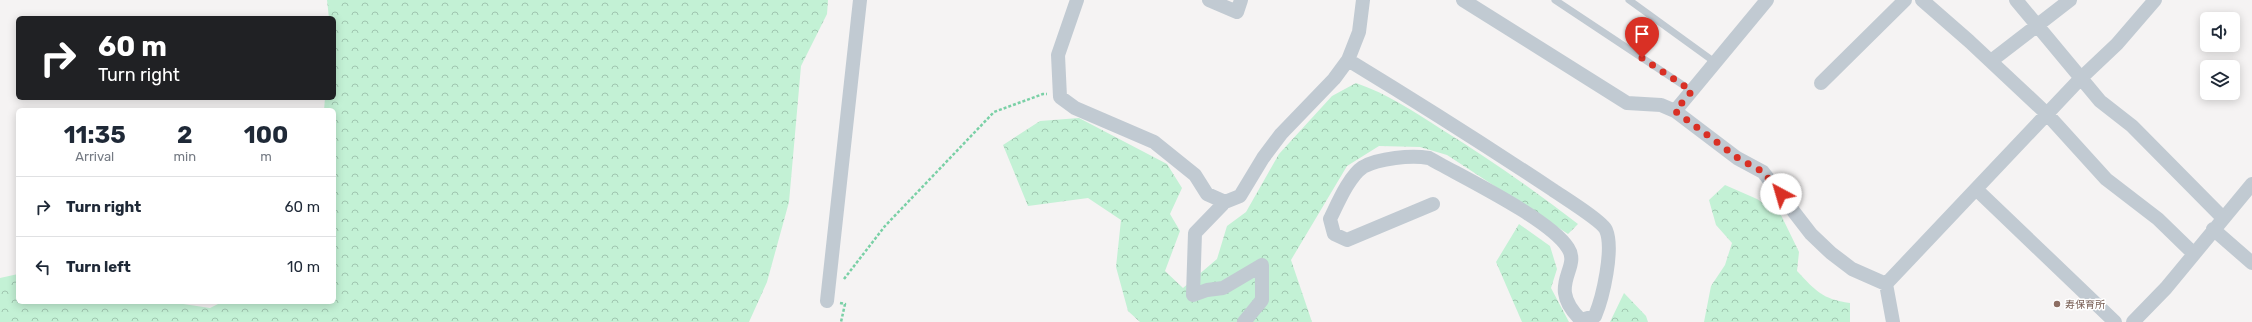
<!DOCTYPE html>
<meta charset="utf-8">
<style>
:root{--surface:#fff;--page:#f2f2f3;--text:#1f2937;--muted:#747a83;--line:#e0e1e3}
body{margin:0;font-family:Rubik,"Noto Sans JP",sans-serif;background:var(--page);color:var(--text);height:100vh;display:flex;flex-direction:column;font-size:15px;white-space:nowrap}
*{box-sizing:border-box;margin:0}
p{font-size:13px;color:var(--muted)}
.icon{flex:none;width:22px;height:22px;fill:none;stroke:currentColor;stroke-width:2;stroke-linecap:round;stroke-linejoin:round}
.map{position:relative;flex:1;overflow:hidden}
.side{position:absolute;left:16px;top:108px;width:320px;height:196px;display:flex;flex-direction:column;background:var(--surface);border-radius:6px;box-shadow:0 2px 10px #0003}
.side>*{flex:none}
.hud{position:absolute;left:16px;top:16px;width:320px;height:84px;border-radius:6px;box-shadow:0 2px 10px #0003;background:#202124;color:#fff;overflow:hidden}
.fabs{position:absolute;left:2200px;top:12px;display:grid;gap:8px}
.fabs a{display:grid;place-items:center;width:40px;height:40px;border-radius:6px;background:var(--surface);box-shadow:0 2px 10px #0003;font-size:20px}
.pin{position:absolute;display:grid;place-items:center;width:34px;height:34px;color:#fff;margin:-41px -17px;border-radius:50% 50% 50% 0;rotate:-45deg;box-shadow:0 0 4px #0007}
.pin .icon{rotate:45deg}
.me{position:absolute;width:44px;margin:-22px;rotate:321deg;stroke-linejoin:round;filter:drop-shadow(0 0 3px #0008)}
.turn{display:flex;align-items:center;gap:14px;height:84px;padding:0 16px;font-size:18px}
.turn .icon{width:52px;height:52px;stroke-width:2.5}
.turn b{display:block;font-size:28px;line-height:34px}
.eta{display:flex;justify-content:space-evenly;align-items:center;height:68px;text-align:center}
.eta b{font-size:24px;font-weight:700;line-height:28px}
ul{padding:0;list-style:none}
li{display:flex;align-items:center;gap:12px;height:60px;padding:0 16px;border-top:1px solid var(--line)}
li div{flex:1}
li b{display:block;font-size:15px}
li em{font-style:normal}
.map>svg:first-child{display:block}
.forest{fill:url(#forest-crowns)}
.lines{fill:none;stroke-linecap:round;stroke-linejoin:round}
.path{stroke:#7ad0a6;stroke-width:2.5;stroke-dasharray:3 2;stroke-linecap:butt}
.service{stroke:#c1cad2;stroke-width:7}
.minor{stroke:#c1cad2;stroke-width:14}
.route{stroke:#d93025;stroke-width:7;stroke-dasharray:0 12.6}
.education-dot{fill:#8d6e63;stroke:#fff;stroke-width:1.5}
.labels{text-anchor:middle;stroke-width:3;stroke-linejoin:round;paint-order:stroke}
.education-label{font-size:10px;fill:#785e54;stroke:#fff;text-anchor:start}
</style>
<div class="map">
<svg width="2252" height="322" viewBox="0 0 2252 322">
<defs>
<pattern id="forest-crowns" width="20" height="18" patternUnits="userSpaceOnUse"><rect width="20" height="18" fill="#c3f1d5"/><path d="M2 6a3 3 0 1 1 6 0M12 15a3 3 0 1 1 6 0" fill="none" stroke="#a0c6b0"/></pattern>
</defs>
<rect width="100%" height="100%" fill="#f5f3f3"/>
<path class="forest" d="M327 0H828L827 14 801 66 789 202 767 282 749 322H0V278L18 274V302H170L210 308 222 302H334V110H324L325 98H334V18H329Z
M1356 83C1388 94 1413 111 1441 129 1488 158 1534 190 1578 224L1568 234 1447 155 1420 147 1379 146 1347 166 1291 260 1312 322H1140L1128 311 1116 267 1121 220 1088 198 1028 206 1003 145 1040 121 1079 118 1167 164 1182 188 1170 214 1180 231 1165 271 1183 288 1217 259 1227 226 1246 212 1279 154 1332 96Z
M1725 185 1757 199 1781 215 1799 252 1797 271C1816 291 1822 299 1850 303V322H1704L1711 286 1725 265 1732 243 1716 225 1709 200Z
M1519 224 1550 246 1557 269 1551 288 1569 322H1522L1496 262Z
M1624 293 1646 316 1648 322H1610Z"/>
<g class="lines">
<path class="path" d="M844 279 885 226 994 112 1043 94H1047
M840 303 845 304 841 322"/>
<path class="service" d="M1555 0 1692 91
M1629 0 1716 63"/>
<path class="minor" d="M1077 0 1058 55 1060 97 1075 108 1154 142 1195 175 1207 194 1225 202
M1209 0 1237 12 1241 0
M1463 0 1627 103 1661 105 1675 111 1737 158 1763 172 1811 234 1831 253 1852 269 1886 284
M1922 0 1969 41 2047 114 2106 179 2158 219 2193 253
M2016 0 2100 101 2132 126 2223 218
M1348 60C1417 102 1485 145 1553 190 1563 197 1602 221 1606 230 1614 249 1603 297 1595 316L1581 320C1545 285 1582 269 1568 248 1550 219 1462 177 1429 158 1411 155 1379 158 1363 167 1349 176 1337 205 1330 219L1334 234 1347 240 1433 204
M1991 61 2070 0
M1821 83 1905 0
M1675 111 1767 0
M1976 189 2115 322
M2213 229 2252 263
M1886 284 2080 79 2117 44 2155 0
M1886 284 1893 322
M827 301 860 0
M1244 322 1262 300V265L1223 288 1207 290 1193 295 1195 233 1225 202 1240 196 1263 158 1281 134 1334 79 1348 60 1359 32 1363 0
M2133 322 2166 288 2252 184"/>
</g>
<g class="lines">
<path class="route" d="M1642 58 1692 91 1675 111 1738 158 1763 172 1781 194"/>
</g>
<circle class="education-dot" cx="2057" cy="304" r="4"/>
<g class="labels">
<g class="education-label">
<text x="2065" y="308">寿保育所</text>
</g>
</g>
</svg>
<div class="fabs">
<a><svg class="icon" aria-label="sound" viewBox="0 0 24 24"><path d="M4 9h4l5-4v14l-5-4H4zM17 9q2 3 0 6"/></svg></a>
<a><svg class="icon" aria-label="layers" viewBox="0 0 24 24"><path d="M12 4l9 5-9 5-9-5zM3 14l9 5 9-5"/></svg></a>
</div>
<div class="pin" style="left:1642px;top:58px;background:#d93025"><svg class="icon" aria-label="arrive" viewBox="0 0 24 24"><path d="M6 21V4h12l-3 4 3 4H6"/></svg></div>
<svg class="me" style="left:1781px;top:194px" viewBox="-20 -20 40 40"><circle r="19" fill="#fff"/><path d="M0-13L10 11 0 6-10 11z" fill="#d93025"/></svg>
<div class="hud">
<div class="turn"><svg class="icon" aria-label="right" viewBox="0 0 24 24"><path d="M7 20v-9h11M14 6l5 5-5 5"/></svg><div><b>60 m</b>Turn right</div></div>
</div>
<section class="side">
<div class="eta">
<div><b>11:35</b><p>Arrival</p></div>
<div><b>2</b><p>min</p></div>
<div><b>100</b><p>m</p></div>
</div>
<ul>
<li><svg class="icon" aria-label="right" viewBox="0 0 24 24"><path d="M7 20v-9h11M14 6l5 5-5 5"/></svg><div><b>Turn right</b></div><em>60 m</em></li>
<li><svg class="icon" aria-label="left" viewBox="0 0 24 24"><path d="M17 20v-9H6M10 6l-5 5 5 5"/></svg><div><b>Turn left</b></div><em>10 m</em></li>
</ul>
</section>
</div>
